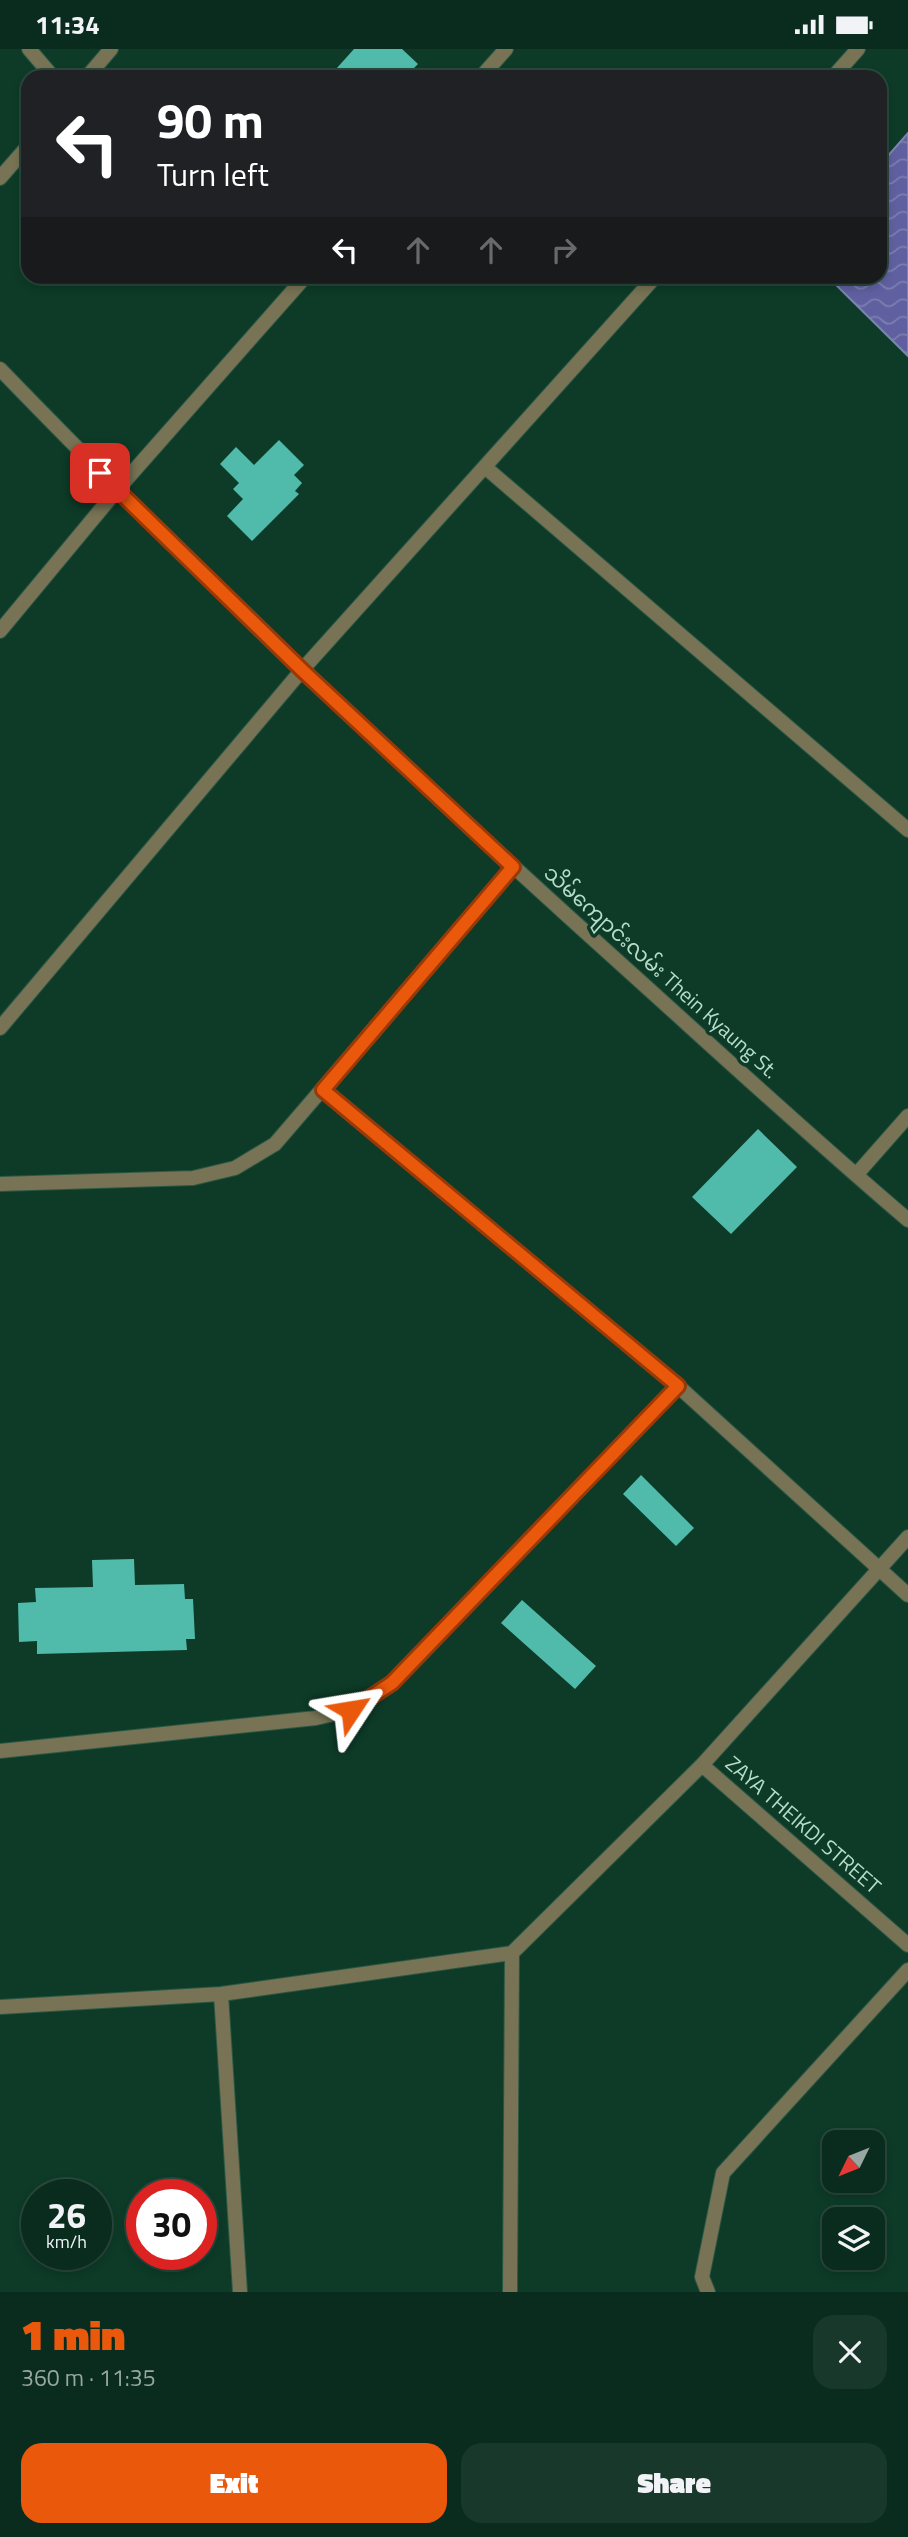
<!DOCTYPE html>
<meta charset="utf-8">
<style>
:root{--surface:#0a2c1e;--page:#18382b;--text:#f1f3f6;--muted:#99a7a4;--line:#2a483c;--accent:#ea580c}
body{margin:0;font-family:"Titillium Web","Noto Sans Myanmar",sans-serif;background:var(--page);color:var(--text);height:100vh;display:flex;flex-direction:column;font-size:26px;white-space:nowrap}
*{box-sizing:border-box;margin:0}
p{font-size:23px;color:var(--muted)}
.icon{flex:none;width:38px;height:38px;fill:none;stroke:currentColor;stroke-width:2;stroke-linecap:round;stroke-linejoin:round}
.map{position:relative;height:2243px;overflow:hidden}
.drawer{display:flex;flex-direction:column;background:var(--surface);flex:1}
.drawer>*{flex:none}
.banner{position:absolute;left:21px;top:21px;width:866px;height:214px;border-radius:21px;box-shadow:0 4px 10px #0003,0 0 0 2px var(--line);background:#202124;color:#fff;overflow:hidden}
.needle{width:46px;rotate:227deg}
.fabs{position:absolute;left:822px;top:2081px;display:grid;gap:14px}
.fabs a{display:grid;place-items:center;width:63px;height:63px;border-radius:14px;background:var(--surface);box-shadow:0 4px 10px #0003,0 0 0 2px var(--line);font-size:35px}
.speed{position:absolute;left:21px;top:2130px;display:flex;gap:14px;font-size:35px;font-weight:700;text-align:center}
.speed>*{display:grid;place-content:center;width:91px;height:91px;border-radius:50%;background:var(--surface);box-shadow:0 4px 10px #0003,0 0 0 2px var(--line);line-height:1}
.speed small{font-size:18px;font-weight:400}
.speed .limit{border:10px solid #d22;background:#fff;color:#111}
.pin{position:absolute;display:grid;place-items:center;width:60px;height:60px;color:#fff;margin:-30px;border-radius:14px;box-shadow:0 4px 10px #0006}
.me{position:absolute;width:77px;margin:-38px;rotate:57deg;stroke-linejoin:round;filter:drop-shadow(0 0 5px #0008)}
.turn{display:flex;align-items:center;gap:24px;height:147px;padding:0 21px;font-size:32px}
.turn .icon{width:91px;height:91px;stroke-width:2.5}
.turn b{display:block;font-size:49px;line-height:60px}
.lanes{display:flex;align-items:center;height:66px;padding:0 21px;background:#0003;justify-content:center;gap:35px;direction:ltr}
.lanes .off{opacity:.35}
.round{display:grid;place-items:center;flex:none;width:74px;height:74px;border-radius:21px;background:var(--page)}
.summary{display:flex;align-items:center;justify-content:space-between;height:119px;padding:0 21px}
h1{font-size:42px;font-weight:800;line-height:52px;color:var(--accent)}
.action{display:flex;gap:14px;margin-top:auto;padding:14px 21px}
.action a{flex:1;height:80px;border-radius:21px;background:var(--accent);color:#fff;font-size:28px;font-weight:800;line-height:80px;text-align:center}
.action a+a{background:var(--page);color:var(--text)}
.status{display:flex;justify-content:space-between;align-items:center;height:49px;padding:0 35px;background:var(--surface);direction:ltr}
.status svg{height:19px;fill:currentColor}
.map>svg:first-child{display:block}
.water{fill:url(#water-waves);stroke:#7a86ad;stroke-width:2}
.building{fill:#50bbab}
.lines{fill:none;stroke-linecap:round;stroke-linejoin:round}
.minor-casing{stroke:#2b5845;stroke-width:16}
.minor{stroke:#777354;stroke-width:14}
.route-casing{stroke:#983908;stroke-width:18}
.route{stroke:#ea580c;stroke-width:12}
.labels{text-anchor:middle;stroke-width:7;stroke-linejoin:round;paint-order:stroke}
.street-label{font-size:21px;fill:#b6ddc8;stroke:#0d3b28}
</style>
<div class="status"><b>11:34</b><svg viewBox="0 0 49 12"><path d="M0 12V9h3v3zM5 12V6h3v6zM10 12V3h3v9zM15 12V0h3v12zM26 1h20v11H26zM47 4h2v5h-2z"/></svg></div>
<div class="map">
<svg width="908" height="2243" viewBox="0 0 908 2243">
<defs>
<pattern id="water-waves" width="16" height="10" patternUnits="userSpaceOnUse" patternTransform="scale(1.75)"><rect width="16" height="10" fill="#6060a1"/><path d="M0 5q4-4 8 0t8 0" fill="none" stroke="#7b7eb0"/></pattern>
</defs>
<rect width="100%" height="100%" fill="#0d3b28"/>
<path class="water" d="M908 84V307L828 228H880V116Z"/>
<path class="building" d="M354 0H402L418 15 412 21 419 28H335L340 23 336 20Z
M279 391 304 416 294 426 302 434 295 442 299 445 252 492 227 467 243 450 233 440 239 434 220 415 236 398 254 416Z
M758 1080 797 1118 731 1185 692 1148Z
M641 1426 694 1479 676 1497 623 1445Z
M134 1510 135 1536 184 1535 185 1550H193L195 1590H186L187 1601 37 1605V1592L19 1593 18 1554 36 1553 35 1539 93 1538 92 1511Z
M522 1551 596 1617 575 1640 501 1574Z"/>
<g class="lines">
<g class="minor-casing">
<path id="minor" d="M29 0 53 28
M87 28 111 0
M481 28 506 0
M833 28 858 0
M0 129 28 97
M0 320C203 530 415 730 632 925 724 1008 814 1091 908 1171
M485 418 908 781
M0 582 117 441 305 228
M0 979 302 621 655 228
M323 1041 678 1337 908 1546
M856 1126 908 1067
M0 1135 193 1129 235 1119 275 1095 513 818
M0 1702 316 1669 351 1661 392 1634 678 1337
M702 1716 908 1896
M221 1945 240 2243
M0 1958 221 1945 512 1904 702 1716 908 1488
M510 2243 512 1904
M708 2243 702 2228 723 2124 908 1921"/>
</g>
<use href="#minor" class="minor"/>
</g>
<g class="lines">
<g class="route-casing">
<path id="route" d="M100 424 302 621 513 818 323 1041 678 1337 392 1634 351 1661"/>
</g>
<use href="#route" class="route"/>
</g>
<g class="labels">
<g class="street-label">
<text transform="translate(661 923) rotate(42)" y="7">သိမ်ကျောင်းလမ်း Thein Kyaung St.</text>
<text transform="translate(803 1776) rotate(41)" y="7">ZAYA THEIKDI STREET</text>
</g>
</g>
</svg>
<div class="fabs">
<a><svg class="needle" viewBox="-14 -14 28 28"><path d="M0-13l5 13h-10z" fill="#e53935"/><path d="M0 13l5-13h-10z" fill="#99a7a4"/></svg></a>
<a><svg class="icon" aria-label="layers" viewBox="0 0 24 24"><path d="M12 4l9 5-9 5-9-5zM3 14l9 5 9-5"/></svg></a>
</div>
<div class="speed"><div>26<small>km/h</small></div><div class="limit">30</div></div>
<div class="pin" style="left:100px;top:424px;background:#d93025"><svg class="icon" aria-label="arrive" viewBox="0 0 24 24"><path d="M6 21V4h12l-3 4 3 4H6"/></svg></div>
<svg class="me" style="left:351px;top:1661px" viewBox="-20 -20 40 40"><path d="M0-17L14 15 0 8-14 15z" fill="#ea580c" stroke="#fff" stroke-width="4"/></svg>
<div class="banner">
<div class="turn"><svg class="icon" aria-label="left" viewBox="0 0 24 24"><path d="M17 20v-9H6M10 6l-5 5 5 5"/></svg><div><b>90 m</b>Turn left</div></div>
<div class="lanes"><svg class="icon" aria-label="left" viewBox="0 0 24 24"><path d="M17 20v-9H6M10 6l-5 5 5 5"/></svg><svg class="icon off" aria-label="ahead" viewBox="0 0 24 24"><path d="M12 20V5M6 11l6-6 6 6"/></svg><svg class="icon off" aria-label="ahead" viewBox="0 0 24 24"><path d="M12 20V5M6 11l6-6 6 6"/></svg><svg class="icon off" aria-label="right" viewBox="0 0 24 24"><path d="M7 20v-9h11M14 6l5 5-5 5"/></svg></div>
</div>
</div>
<section class="drawer">
<div class="summary"><div><h1>1 min</h1><p>360 m · 11:35</p></div><a class="round"><svg class="icon" aria-label="close" viewBox="0 0 24 24"><path d="M6 6l12 12M18 6L6 18"/></svg></a></div>
<div class="action"><a>Exit</a><a>Share</a></div>
</section>
